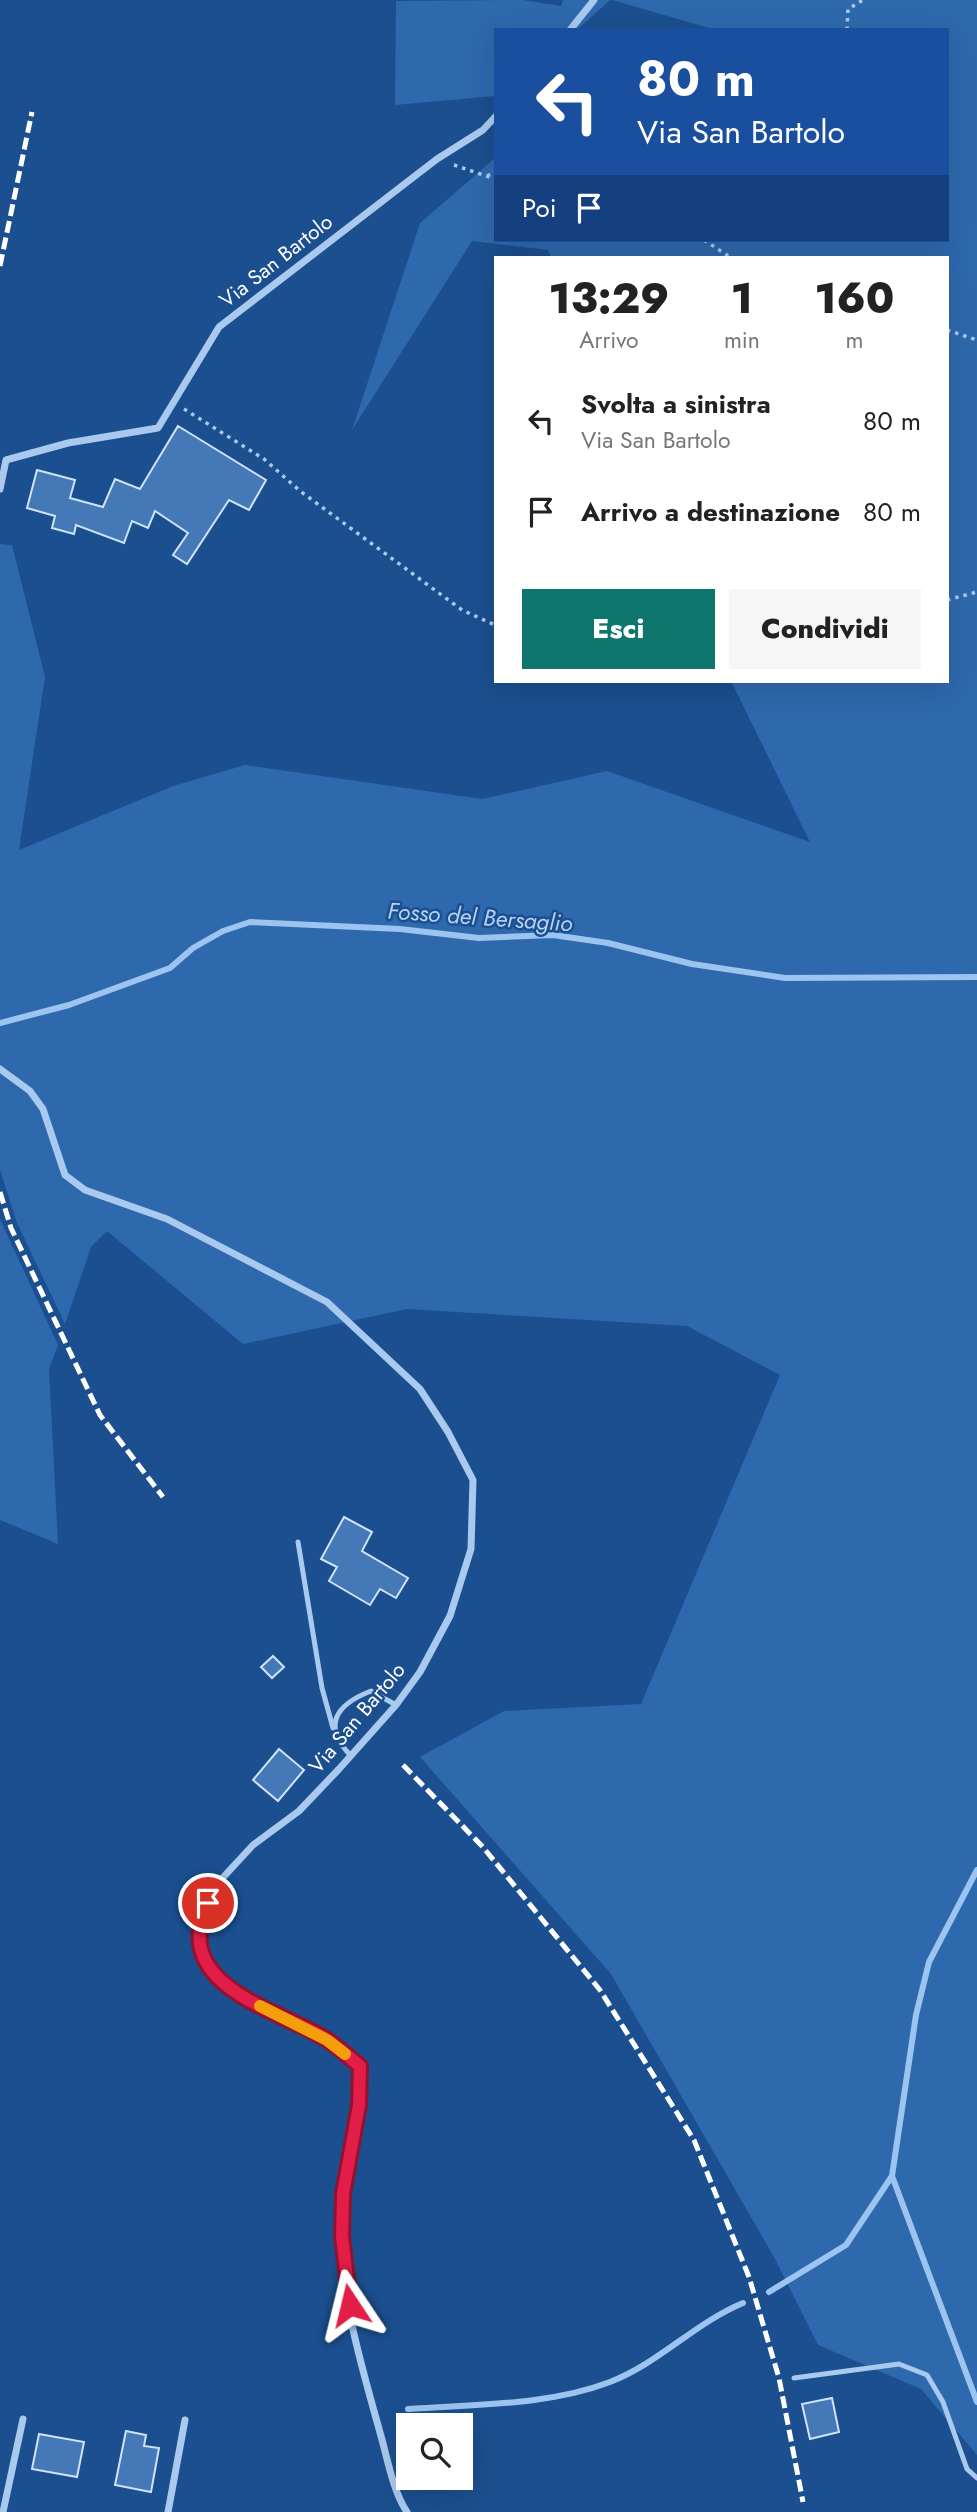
<!DOCTYPE html>
<html lang="it">
<style>
:root{--surface:#fff;--page:#f6f6f6;--text:#222;--muted:#767676;--accent:#0f766e}
body{margin:0;font-family:Jost,sans-serif;background:var(--page);color:var(--text);height:100vh;display:flex;flex-direction:column;font-size:26px;white-space:nowrap}
*{box-sizing:border-box;margin:0}
p{font-size:23px;color:var(--muted)}
.icon{flex:none;width:38px;height:38px;fill:none;stroke:currentColor;stroke-width:2;stroke-linecap:round;stroke-linejoin:round}
.map{position:relative;flex:1;overflow:hidden}
.drawer{position:absolute;left:494px;top:256px;width:455px;height:427px;display:flex;flex-direction:column;background:var(--surface);border-radius:0px;box-shadow:0 7px 28px #0002}
.drawer>*{flex:none}
.banner{position:absolute;left:494px;top:28px;width:455px;height:214px;border-radius:0px;box-shadow:0 7px 28px #0002;background:#1a4fa0;color:#fff;overflow:hidden}
.tools{position:absolute;left:396px;top:2413px;display:grid;gap:14px}
.tools a{display:grid;place-items:center;width:77px;height:77px;border-radius:0px;background:var(--surface);box-shadow:0 7px 28px #0002;font-size:35px}
.pin{position:absolute;display:grid;place-items:center;width:60px;height:60px;color:#fff;margin:-30px;border:4px solid #fff;border-radius:50%;box-shadow:0 2px 7px #0007}
.me{position:absolute;width:77px;margin:-38px;rotate:350deg;stroke-linejoin:round;filter:drop-shadow(0 0 5px #0008)}
.turn{display:flex;align-items:center;gap:24px;height:147px;padding:0 28px;font-size:32px}
.turn .icon{width:91px;height:91px;stroke-width:2.5}
.turn b{display:block;font-size:49px;line-height:60px}
.then{display:flex;align-items:center;height:66px;padding:0 28px;background:#0003;gap:14px;font-size:26px}
.eta{display:flex;justify-content:space-evenly;align-items:center;height:119px;text-align:center}
.eta b{font-size:42px;font-weight:800;line-height:49px}
.primary-button{display:flex;gap:14px;margin-top:auto;padding:14px 28px}
.primary-button a{flex:1;height:80px;border-radius:0px;background:var(--accent);color:#fff;font-size:28px;font-weight:800;line-height:80px;text-align:center}
.primary-button a+a{background:var(--page);color:var(--text)}
ul{padding:0;list-style:none}
li{display:flex;align-items:center;gap:21px;height:91px;padding:0 28px}
li div{flex:1}
li b{display:block;font-size:26px}
li em{font-style:normal}
.map>svg:first-child{display:block}
.green{fill:#2e69ad}
.lines{fill:none;stroke-linecap:round;stroke-linejoin:round}
.stream{stroke:#9cc4f0;stroke-width:6}
.building{fill:#4478b7;stroke:#cfe3fa;stroke-width:2}
.path{stroke:#a9c9ee;stroke-width:3.5;stroke-dasharray:3.5 5;stroke-linecap:butt}
.service{stroke:#a9c9ee;stroke-width:5}
.minor{stroke:#a9c9ee;stroke-width:7}
.rail{stroke:#fff;stroke-width:5;stroke-dasharray:12 5;stroke-linecap:butt}
.route-casing{stroke:#92132f;stroke-width:18}
.route{stroke:#e11d48;stroke-width:12}
.slow{stroke:#f59e0b;stroke-width:12}
.labels{text-anchor:middle;stroke-width:5;stroke-linejoin:round;paint-order:stroke}
.street-label{font-size:21px;fill:#fff;stroke:#1b4f8f}
.water-label{font-size:23px;font-style:italic;fill:#b5d3f5;stroke:#1b4f8f}
</style>
<div class="map">
<svg width="977" height="2512" viewBox="0 0 977 2512">
<rect width="100%" height="100%" fill="#1b4f8f"/>
<path class="green" d="M523 0 561 6 563 0H610L577 30H495V96L395 105 396 1Z
M612 0H977V2455L921 2389 818 2345 774 2257 611 1974 420 1757 504 1711 641 1704 780 1375 687 1326 407 1309 243 1344 107 1231 91 1247 65 1324 17 1223 0 1170V544L12 545 45 677 19 850 173 786 245 765 482 799 607 771 810 842 731 681H947V257H551L548 250 472 241 352 430 420 223 495 158V240H947V30H716Z
M0 1219 58 1345 49 1369 58 1544 0 1520Z"/>
<g class="lines">
<path class="stream" d="M0 1023 69 1005 170 968 193 948 223 931 250 922 400 929 479 938 553 935 608 943 692 964 785 978 977 977
M892 2176 977 2402
M769 2292 846 2245 892 2176 916 2015 929 1962 977 1870
M408 2409C474 2404 547 2406 610 2382 659 2363 695 2323 743 2303"/>
</g>
<path class="building" d="M178 426 266 480 249 510 229 500 187 564 173 555 188 533 155 511 148 528 132 521 124 543 76 525 74 534 52 528 55 516 27 508 37 470 75 480 70 498 103 507 115 479 140 489Z
M344 1517 372 1532 362 1551 408 1578 396 1598 380 1589 370 1605 329 1581 337 1567 321 1559Z
M273 1656 284 1667 272 1678 261 1667Z
M279 1749 304 1770 278 1801 253 1780Z
M832 2398 839 2432 810 2439 802 2404Z
M126 2431 146 2435 144 2446 159 2448 151 2492 115 2485Z
M39 2434 84 2442 77 2477 32 2469Z"/>
<g class="lines">
<path class="path" d="M847 30 848 9 863 0
M454 165 495 179
M487 176 495 172
M704 240 730 257
M947 330 977 340
M184 409 264 459 300 491 462 610 495 625
M947 600 977 592"/>
<path class="service" d="M298 1542 322 1688 333 1728
M351 1756C322 1726 335 1705 371 1691L396 1705
M794 2378 899 2364 927 2375 943 2402 967 2469 977 2478"/>
<path class="minor" d="M570 30 594 0
M0 489 6 460 68 443 158 428 219 327 437 159 483 130 495 117
M0 1069 30 1091 43 1109 65 1175 85 1190 167 1219 327 1302 420 1389 448 1432 473 1480 471 1549 450 1616 420 1672 396 1705 339 1769 299 1811 253 1845 217 1884 199 1921 205 1962 230 1991 327 2040 360 2066C359 2110 349 2150 343 2193 332 2273 360 2360 381 2436 388 2461 393 2491 407 2512
M3 2512 23 2419
M168 2512 185 2420"/>
<path class="rail" d="M0 266 32 112
M0 1192 11 1228 100 1415 163 1497
M403 1765 482 1846 600 1990 694 2140 749 2277 779 2378 803 2502"/>
</g>
<g class="lines">
<g class="route-casing">
<path id="route" d="M208 1903C169 1985 274 2008 326 2039 338 2047 349 2057 360 2066L359 2105 343 2194 342 2236 350 2305"/>
</g>
<use href="#route" class="route"/>
<path class="slow" d="M260 2006 327 2040 345 2054"/>
</g>
<g class="labels">
<g class="street-label">
<text transform="translate(276 261) rotate(-38)" y="7">Via San Bartolo</text>
<text transform="translate(357 1718) rotate(-50)" y="7">Via San Bartolo</text>
</g>
<g class="water-label">
<text transform="translate(480 917) rotate(4)" y="8">Fosso del Bersaglio</text>
</g>
</g>
</svg>
<div class="tools">
<a><svg class="icon" aria-label="search" viewBox="0 0 24 24"><circle cx="10" cy="10" r="6"/><path d="M15 15l6 6"/></svg></a>
</div>
<div class="pin" style="left:208px;top:1903px;background:#d93025"><svg class="icon" aria-label="arrive" viewBox="0 0 24 24"><path d="M6 21V4h12l-3 4 3 4H6"/></svg></div>
<svg class="me" style="left:350px;top:2305px" viewBox="-20 -20 40 40"><path d="M0-17L14 15 0 8-14 15z" fill="#e11d48" stroke="#fff" stroke-width="4"/></svg>
<div class="banner">
<div class="turn"><svg class="icon" aria-label="left" viewBox="0 0 24 24"><path d="M17 20v-9H6M10 6l-5 5 5 5"/></svg><div><b>80 m</b>Via San Bartolo</div></div>
<div class="then">Poi<svg class="icon" aria-label="arrive" viewBox="0 0 24 24"><path d="M6 21V4h12l-3 4 3 4H6"/></svg></div>
</div>
<section class="drawer">
<div class="eta">
<div><b>13:29</b><p>Arrivo</p></div>
<div><b>1</b><p>min</p></div>
<div><b>160</b><p>m</p></div>
</div>
<ul>
<li><svg class="icon" aria-label="left" viewBox="0 0 24 24"><path d="M17 20v-9H6M10 6l-5 5 5 5"/></svg><div><b>Svolta a sinistra</b><p>Via San Bartolo</p></div><em>80 m</em></li>
<li><svg class="icon" aria-label="arrive" viewBox="0 0 24 24"><path d="M6 21V4h12l-3 4 3 4H6"/></svg><div><b>Arrivo a destinazione</b></div><em>80 m</em></li>
</ul>
<div class="primary-button"><a>Esci</a><a>Condividi</a></div>
</section>
</div>
